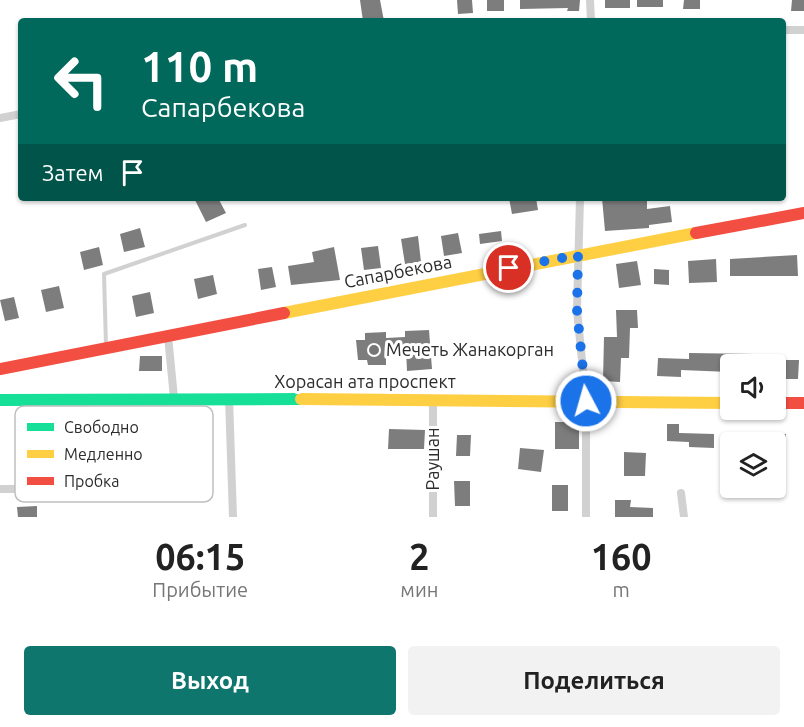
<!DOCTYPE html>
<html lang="ru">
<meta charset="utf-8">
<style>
:root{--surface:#fff;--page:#f2f2f2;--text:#222;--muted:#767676;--accent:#0f766e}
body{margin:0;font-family:Ubuntu,sans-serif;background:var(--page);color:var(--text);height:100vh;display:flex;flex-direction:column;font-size:22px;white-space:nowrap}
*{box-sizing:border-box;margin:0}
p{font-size:20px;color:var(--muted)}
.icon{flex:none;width:33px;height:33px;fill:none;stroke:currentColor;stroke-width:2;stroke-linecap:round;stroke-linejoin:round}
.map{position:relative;height:517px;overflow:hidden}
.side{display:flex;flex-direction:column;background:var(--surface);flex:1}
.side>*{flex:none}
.top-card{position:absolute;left:18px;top:18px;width:768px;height:183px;border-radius:6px;box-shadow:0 2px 4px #0004;background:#00695c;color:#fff;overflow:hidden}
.controls{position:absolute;left:720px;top:354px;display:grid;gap:12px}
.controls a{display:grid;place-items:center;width:66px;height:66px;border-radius:6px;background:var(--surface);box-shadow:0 2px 4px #0004;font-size:30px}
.pin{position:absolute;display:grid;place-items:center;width:51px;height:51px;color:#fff;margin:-26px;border:3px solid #fff;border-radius:50%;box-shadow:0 2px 6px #0007}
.me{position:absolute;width:66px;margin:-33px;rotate:354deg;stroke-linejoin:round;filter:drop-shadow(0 0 4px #0008)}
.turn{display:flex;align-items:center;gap:21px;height:126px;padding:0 24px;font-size:27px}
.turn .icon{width:78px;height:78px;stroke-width:2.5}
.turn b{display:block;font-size:42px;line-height:51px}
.then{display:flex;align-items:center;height:57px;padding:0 24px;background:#0003;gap:12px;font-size:22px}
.eta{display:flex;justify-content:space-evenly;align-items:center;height:102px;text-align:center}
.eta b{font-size:36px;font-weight:600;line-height:42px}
.action{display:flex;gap:12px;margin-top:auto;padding:12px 24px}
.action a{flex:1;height:69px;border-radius:6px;background:var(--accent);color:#fff;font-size:24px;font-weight:600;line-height:69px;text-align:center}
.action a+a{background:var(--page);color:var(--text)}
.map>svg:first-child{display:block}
.building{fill:#7d7d7d}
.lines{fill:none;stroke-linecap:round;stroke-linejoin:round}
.lane{stroke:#d1d1d1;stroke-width:4}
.street{stroke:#d1d1d1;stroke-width:8}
.fast{stroke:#16e098;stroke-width:12}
.slow{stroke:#ffcf43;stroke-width:12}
.jam{stroke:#f24e42;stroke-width:12}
.route{stroke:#1a73e8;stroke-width:10;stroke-dasharray:0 18}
.poi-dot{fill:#767676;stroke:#fff;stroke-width:2}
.labels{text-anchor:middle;stroke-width:6;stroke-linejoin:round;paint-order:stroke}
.street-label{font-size:18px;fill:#2c2c2c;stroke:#fff}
.poi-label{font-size:18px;fill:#2c2c2c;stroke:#fff;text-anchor:start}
.key{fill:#fff;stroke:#c0c0c0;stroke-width:1.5}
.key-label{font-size:16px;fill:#2c2c2c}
</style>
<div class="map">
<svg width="804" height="517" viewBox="0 0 804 517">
<rect width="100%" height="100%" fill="#fff"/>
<path class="building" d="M360 0H380L384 21H363Z
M457 0H472L473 13 458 14Z
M487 0H504V11H487Z
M520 0H580L579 11H567L568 8 520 9Z
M605 0H630V8H605Z
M637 0H663V7H637Z
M684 0H700V9H683Z
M792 0H804V11H791Z
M194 198H218L226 213 206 222Z
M509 198H536L538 210 512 214Z
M602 198H647V209L670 206 672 222 649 225V228L605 231Z
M140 228 145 247 124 252 120 234Z
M501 231 502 241 480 244 479 234Z
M458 233 462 253 444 256 441 236Z
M418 236 421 262 405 264 401 239Z
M378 246 381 268 364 270 361 248Z
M99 247 103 265 84 270 80 252Z
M334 247 340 280 291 285 288 266 314 262 312 252Z
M797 255 798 276H730V259Z
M716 259 717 282 689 283 688 261Z
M637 261 641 285 619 288 616 264Z
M272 267 276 287 261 290 258 269Z
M654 269 669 270V285L654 284Z
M213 275 217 294 198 299 194 279Z
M59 286 64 308 46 312 41 290Z
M150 292 154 313 136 317 132 296Z
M14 297 19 318 5 321 0 300Z
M616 310H637L638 328H630L629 358H621L620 382 603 381 604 337H617Z
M429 330 432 369 407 371 406 349 392 350V355L386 359V365H368L367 360H358L356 340H365V333L386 332V338L405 337V331Z
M689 353 755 354V364H730V372L681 370V377L657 376 658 358 689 359Z
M140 356H162V371H139Z
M776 360H799L798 379H776Z
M555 422H579V449H555Z
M667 424H679V433L714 434V448L689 447V442L667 441Z
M389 429 425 430 424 449H388Z
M729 433 786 434 785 456H776V442H729Z
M457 435H471L470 456H456Z
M520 448 544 450 541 472 518 469Z
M624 452 646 453 645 476H624Z
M454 481H470V506H455Z
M552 485H568V511H552Z
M615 500H631L630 507 653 508V517H615Z
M37 506V517H18L17 507Z"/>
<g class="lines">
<path class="lane" d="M106 346 104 274 245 225"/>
<path class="street" d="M590 0 591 21
M783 30H804
M0 118 21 114
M580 198 577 310 586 401V517
M168 336 174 398
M229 398 233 517
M433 400V517
M0 489H28L87 481 85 399
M681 493 684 517"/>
<path class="fast" d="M0 400 301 399"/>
<path class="slow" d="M284 313 696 233
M301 399 730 403"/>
<path class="jam" d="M696 233 804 213
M0 369 284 313
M776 403H804"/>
</g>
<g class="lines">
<path class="route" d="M509 268 578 255 577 310 586 401"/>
</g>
<circle class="poi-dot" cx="374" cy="350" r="6"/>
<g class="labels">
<g class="street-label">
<text transform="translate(398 272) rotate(-11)" y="6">Сапарбекова</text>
<text x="365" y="388">Хорасан ата проспект</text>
<text transform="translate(433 459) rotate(-90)" y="6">Раушан</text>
</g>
<g class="poi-label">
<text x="386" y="356">Мечеть Жанакорган</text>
</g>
</g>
<rect x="15" y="406" width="198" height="96" rx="9" class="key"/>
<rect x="27" y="423" width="27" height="8" fill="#16e098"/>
<rect x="27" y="450" width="27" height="8" fill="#ffcf43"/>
<rect x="27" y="477" width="27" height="8" fill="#f24e42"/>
<g class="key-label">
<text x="64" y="433">Свободно</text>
<text x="64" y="460">Медленно</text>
<text x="64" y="487">Пробка</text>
</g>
</svg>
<div class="controls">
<a><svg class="icon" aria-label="sound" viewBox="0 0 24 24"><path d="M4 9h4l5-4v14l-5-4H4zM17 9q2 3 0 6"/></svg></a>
<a><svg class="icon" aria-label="layers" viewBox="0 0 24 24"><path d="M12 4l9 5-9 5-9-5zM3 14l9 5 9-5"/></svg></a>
</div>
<div class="pin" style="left:509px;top:268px;background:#d93025"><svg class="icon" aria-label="arrive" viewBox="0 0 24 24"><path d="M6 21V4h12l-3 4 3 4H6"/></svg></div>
<svg class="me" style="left:586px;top:401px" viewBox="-20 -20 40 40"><circle r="17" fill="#1a73e8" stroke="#fff" stroke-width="3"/><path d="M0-11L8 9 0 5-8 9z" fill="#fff"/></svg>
<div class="top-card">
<div class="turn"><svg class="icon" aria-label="left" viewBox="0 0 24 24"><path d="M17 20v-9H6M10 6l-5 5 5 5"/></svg><div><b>110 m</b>Сапарбекова</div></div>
<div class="then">Затем<svg class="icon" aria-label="arrive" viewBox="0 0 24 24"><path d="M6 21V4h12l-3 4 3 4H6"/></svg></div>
</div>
</div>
<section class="side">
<div class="eta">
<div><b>06:15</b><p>Прибытие</p></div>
<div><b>2</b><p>мин</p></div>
<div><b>160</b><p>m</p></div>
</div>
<div class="action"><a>Выход</a><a>Поделиться</a></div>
</section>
